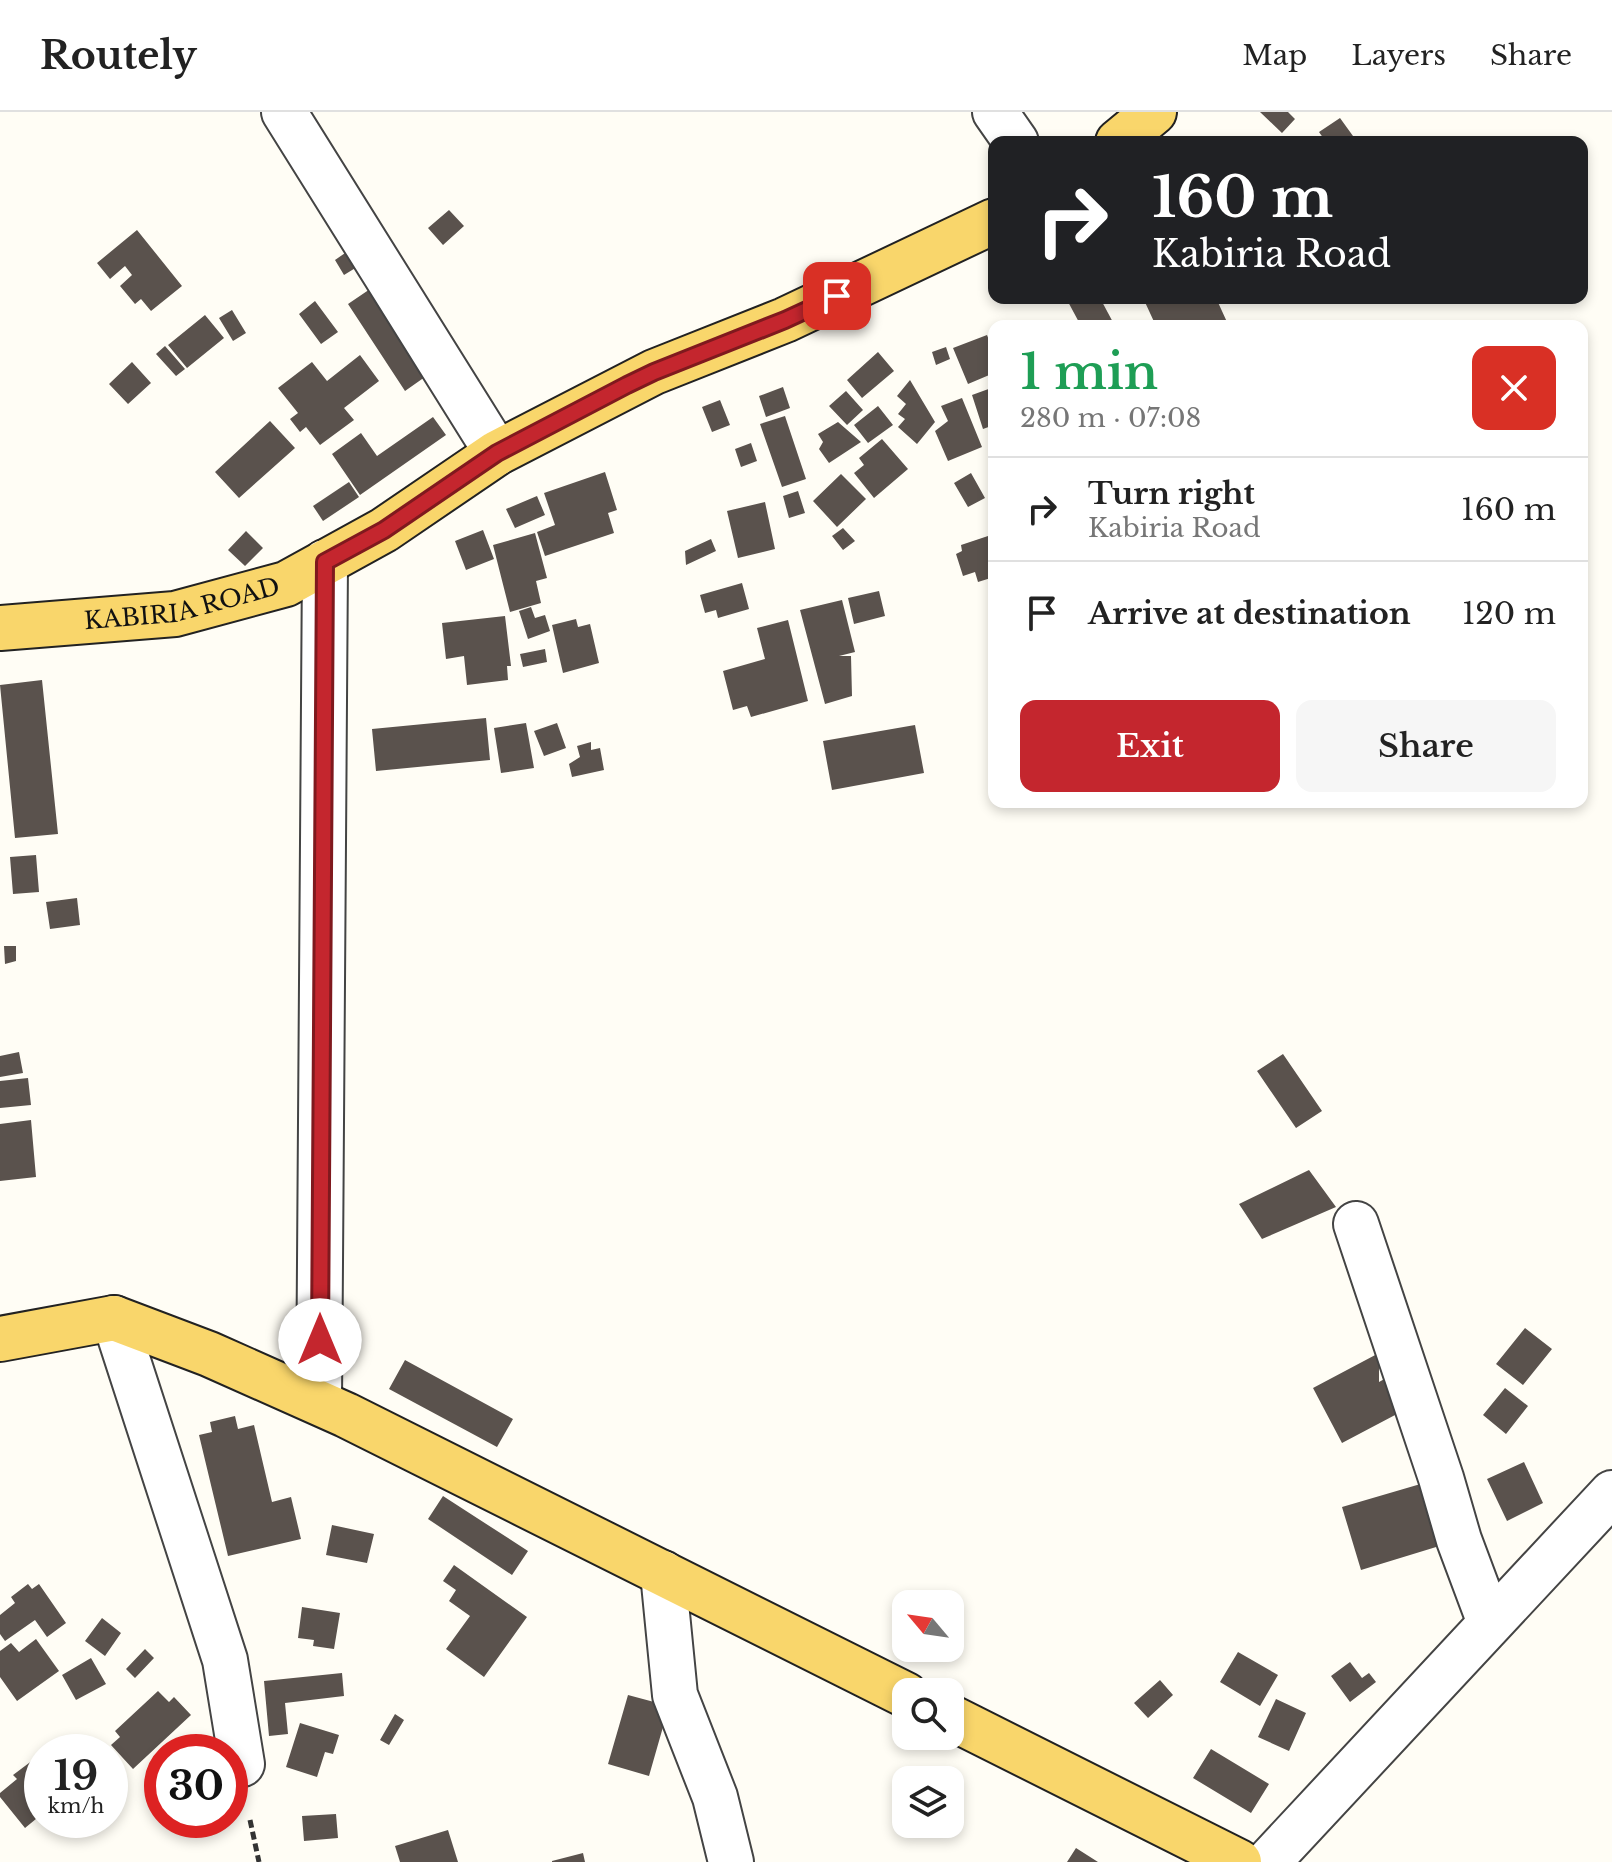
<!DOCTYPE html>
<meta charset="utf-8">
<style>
:root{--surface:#fff;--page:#f6f6f6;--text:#222;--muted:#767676;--line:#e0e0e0;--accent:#c4262e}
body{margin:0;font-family:"Libre Baskerville",serif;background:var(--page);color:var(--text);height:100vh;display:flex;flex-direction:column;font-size:30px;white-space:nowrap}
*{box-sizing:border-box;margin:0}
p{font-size:26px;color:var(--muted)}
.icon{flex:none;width:44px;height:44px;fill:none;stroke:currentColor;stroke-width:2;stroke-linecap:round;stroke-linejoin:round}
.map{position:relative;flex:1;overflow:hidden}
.panel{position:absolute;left:988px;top:208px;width:600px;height:488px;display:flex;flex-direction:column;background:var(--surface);border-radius:16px;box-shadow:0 4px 12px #0003}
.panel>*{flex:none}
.banner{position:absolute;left:988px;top:24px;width:600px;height:168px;border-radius:16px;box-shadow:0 4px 12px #0003;background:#202124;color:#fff;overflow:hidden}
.needle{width:52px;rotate:299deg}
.tools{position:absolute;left:892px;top:1478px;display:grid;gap:16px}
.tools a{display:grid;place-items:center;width:72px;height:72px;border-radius:16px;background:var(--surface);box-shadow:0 4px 12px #0003;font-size:40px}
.speed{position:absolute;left:24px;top:1622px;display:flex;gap:16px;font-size:40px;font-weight:700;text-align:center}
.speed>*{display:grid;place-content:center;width:104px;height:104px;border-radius:50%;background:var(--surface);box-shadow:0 4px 12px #0003;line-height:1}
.speed small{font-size:20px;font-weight:400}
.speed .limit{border:12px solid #d22;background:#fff;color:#111}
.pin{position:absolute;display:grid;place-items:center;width:68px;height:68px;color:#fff;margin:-34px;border-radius:16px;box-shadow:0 4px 12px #0006}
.me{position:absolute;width:88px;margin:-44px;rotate:0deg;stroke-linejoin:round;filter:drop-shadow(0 0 6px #0008)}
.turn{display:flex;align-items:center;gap:28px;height:168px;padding:0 32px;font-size:36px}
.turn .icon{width:104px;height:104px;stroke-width:2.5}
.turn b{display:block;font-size:56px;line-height:68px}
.round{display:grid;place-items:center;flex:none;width:84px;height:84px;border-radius:16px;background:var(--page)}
.summary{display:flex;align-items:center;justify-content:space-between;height:136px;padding:0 32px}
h1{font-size:48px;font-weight:600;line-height:60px;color:#1e9e55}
.cta{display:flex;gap:16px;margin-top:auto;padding:16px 32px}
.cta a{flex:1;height:92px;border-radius:16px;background:var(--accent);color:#fff;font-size:32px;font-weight:600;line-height:92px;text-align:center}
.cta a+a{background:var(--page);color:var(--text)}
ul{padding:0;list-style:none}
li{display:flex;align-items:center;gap:24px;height:104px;padding:0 32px;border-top:2px solid var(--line)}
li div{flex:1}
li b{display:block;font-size:30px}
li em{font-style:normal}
header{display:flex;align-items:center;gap:48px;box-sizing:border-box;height:112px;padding:0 40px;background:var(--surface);border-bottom:2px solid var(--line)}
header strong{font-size:38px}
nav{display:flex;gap:44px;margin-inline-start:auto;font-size:28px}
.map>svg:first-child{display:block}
.building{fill:#5a524d}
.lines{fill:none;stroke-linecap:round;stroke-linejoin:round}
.minor-casing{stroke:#444;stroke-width:48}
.major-casing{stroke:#222;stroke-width:48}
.path{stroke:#333;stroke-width:5;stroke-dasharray:8 4;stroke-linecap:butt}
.minor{stroke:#fff;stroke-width:44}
.major{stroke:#f9d66b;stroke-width:44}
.route-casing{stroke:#7f191e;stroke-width:20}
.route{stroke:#c4262e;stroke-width:14}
.labels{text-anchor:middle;stroke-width:8;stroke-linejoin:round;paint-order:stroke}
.street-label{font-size:24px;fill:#111;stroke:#fff}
</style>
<header>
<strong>Routely</strong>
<nav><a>Map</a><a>Layers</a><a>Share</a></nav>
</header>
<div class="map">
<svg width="1612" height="1750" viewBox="0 0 1612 1750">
<rect width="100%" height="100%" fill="#fffdf5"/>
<path class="building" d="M1260 0H1288L1295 7 1282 21Z
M1340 6 1353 24 1344 30H1326L1319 20Z
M449 98 464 114 443 133 428 116Z
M137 118 182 174 151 199 141 187 135 192 120 174 132 163 125 154 110 167 97 151Z
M348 139 357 155 344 163 335 148Z
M376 173 432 260 405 279 348 192Z
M1066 186H1100L1115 214H1081Z
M1149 186H1216L1227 210 1217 214H1156L1144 188Z
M315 189 338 220 321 232 299 202Z
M232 198 246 221 233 229 219 206Z
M205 203 224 226 187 256 168 233Z
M987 223 994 241V261L968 272 953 236Z
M165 234 185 257 176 264 156 242Z
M946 235 950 247 936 253 932 240Z
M878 240 894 259 862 286 847 268Z
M360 243 379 269 344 296 354 308 320 333 306 315 300 320 290 307 298 301 278 276 312 250 327 269Z
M132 250 151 271 128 292 109 272Z
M910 268 935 310 917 332 898 315 905 307 898 302 906 292 897 284Z
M783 275 790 296 766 305 759 284Z
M994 275V313L983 317 972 283Z
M846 279 863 298 847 313 829 294Z
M962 286 982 335 948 349 935 319 948 309 941 294Z
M720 288 730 313 712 320 702 295Z
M878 294 893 313 868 331 854 313Z
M785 304 806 367 782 375 760 312Z
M433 305 446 323 360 383 332 342 361 321 377 344Z
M270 309 295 336 239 386 215 360Z
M838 310 861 330 829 351 819 337 823 330 818 322Z
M882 327 908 357 874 386 854 361 864 353 859 346Z
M751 331 757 349 741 355 735 337Z
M605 360 617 398 608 401 614 421 545 444 537 420 555 413 544 381Z
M971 361 985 386 968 395 954 371Z
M841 362 866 387 837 415 813 389Z
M349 370 359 385 323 409 313 394Z
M798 379 805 401 789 406 783 384Z
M537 384 545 403 515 416 506 397Z
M765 390 775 437 738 446 727 399Z
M843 416 855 429 843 438 832 424Z
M483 418 494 447 466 458 455 429Z
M246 419 263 436 245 454 228 438Z
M535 421 547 466 536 469 541 491 510 500 493 433Z
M994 422V465L978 470 975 460 963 464 956 442 962 439 961 433Z
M711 427 716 439 686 453 685 439Z
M742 471 749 497 718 506 716 498 705 501 700 483Z
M879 479 885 504 854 512 848 486Z
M842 488 855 540 839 544H851L852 584 825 592 800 498Z
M531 495 535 506 545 503 550 519 528 527 519 499Z
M505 504 511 554H507L508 568 467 573 464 544 446 547 442 511Z
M576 507 578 515 590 512 599 551 563 561 552 513Z
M788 508 808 589 751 605 747 594 733 598 723 559 765 547 757 516Z
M545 537 547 550 523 555 520 542Z
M42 568 58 722 15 726 0 573Z
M486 606 490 648 376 659 372 617Z
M526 611 534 656 501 661 494 616Z
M557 611 566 636 544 644 534 619Z
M915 613 924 661 832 678 823 629Z
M591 630V638L600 636 604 658 572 665 569 652 580 645 577 634Z
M36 743 39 780 13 782 10 745Z
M77 786 80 813 50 817 46 790Z
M4 834H16V849L5 852Z
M19 940 23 961 0 965V944Z
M1283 942 1322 999 1296 1016 1257 959Z
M28 966 31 993 0 996V969Z
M31 1008 36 1065 0 1069V1012Z
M1309 1058 1336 1095 1262 1127 1239 1092Z
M1525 1216 1552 1237 1523 1273 1496 1252Z
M1379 1241V1270L1397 1260 1414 1293 1342 1331 1313 1276Z
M405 1248 513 1307 497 1335 389 1277Z
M1505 1276 1528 1294 1506 1322 1483 1303Z
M235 1304 238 1317 254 1313 272 1390 291 1385 301 1427 228 1444 199 1323 212 1320 210 1310Z
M1524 1350 1543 1391 1507 1409 1487 1367Z
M1441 1366 1459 1428 1361 1458 1342 1395Z
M443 1384 528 1439 512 1463 428 1407Z
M332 1413 374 1422 367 1451 326 1443Z
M454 1453 527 1505 484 1565 446 1537 470 1504 449 1489 456 1478 443 1469Z
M28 1472 32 1477 39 1472 66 1511 47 1525 35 1508 5 1529 0 1522V1503L15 1491 11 1485Z
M302 1495 340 1501 334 1537 313 1534 314 1528 298 1526Z
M102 1506 121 1521 105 1544 85 1529Z
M36 1527 59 1559 17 1589 0 1565V1539L11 1531 19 1540Z
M145 1537 154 1546 135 1566 126 1557Z
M1238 1540 1278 1563 1260 1594 1220 1570Z
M91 1546 106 1572 76 1588 62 1563Z
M1350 1550 1362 1566 1369 1561 1376 1570 1350 1590 1331 1564Z
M342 1561 344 1584 285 1591 288 1622 269 1624 264 1569Z
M1160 1568 1173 1583 1148 1606 1134 1591Z
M158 1579 169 1590 174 1585 191 1603 133 1657 111 1633 120 1625 115 1619Z
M628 1583 669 1594 649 1664 608 1652Z
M1276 1587 1306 1601 1289 1639 1258 1625Z
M395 1602 404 1608 389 1633 380 1628Z
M300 1611 339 1623 333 1642 325 1640 317 1665 286 1655Z
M1211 1637 1269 1672 1251 1701 1193 1666Z
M33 1648 42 1659V1680L33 1687 42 1698V1702L25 1716 0 1685V1681L17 1667 13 1663Z
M336 1702 338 1726 304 1729 302 1704Z
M61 1708H86L74 1721Z
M448 1718 458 1750H400L395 1734Z
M1076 1736 1098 1750H1067Z
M583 1741 585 1750H552V1749Z"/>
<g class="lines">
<g class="minor-casing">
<path id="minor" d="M284 0 497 341
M995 0 1016 30
M1356 1112 1441 1366 1459 1428 1490 1511
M114 1206 225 1548 242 1652
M319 1290 325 450
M663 1461 675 1583 715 1685 731 1750
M1268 1750 1612 1381"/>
</g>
<g class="major-casing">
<g id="major">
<path d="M1118 30 1154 0"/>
<path id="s1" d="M0 516 175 502 286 472 384 418 497 341 654 260 785 208 994 109"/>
<path d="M0 1227 114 1206 209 1242 346 1303 906 1583"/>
<path d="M950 1605 1239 1750"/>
</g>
</g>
<path class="path" d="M250 1708 259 1750"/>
<use href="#minor" class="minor"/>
<use href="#major" class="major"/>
</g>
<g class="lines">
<g class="route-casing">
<path id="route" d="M320 1228 325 450 384 418 497 341 627 273 654 260 785 208 837 184"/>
</g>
<use href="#route" class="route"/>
</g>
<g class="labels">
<g class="street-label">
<text dy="8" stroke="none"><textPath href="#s1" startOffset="184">KABIRIA ROAD</textPath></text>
</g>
</g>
</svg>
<div class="tools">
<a><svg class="needle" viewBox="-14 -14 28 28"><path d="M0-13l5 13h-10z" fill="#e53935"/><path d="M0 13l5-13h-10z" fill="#767676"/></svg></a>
<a><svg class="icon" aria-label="search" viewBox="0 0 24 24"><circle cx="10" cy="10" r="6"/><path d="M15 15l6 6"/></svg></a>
<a><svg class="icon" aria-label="layers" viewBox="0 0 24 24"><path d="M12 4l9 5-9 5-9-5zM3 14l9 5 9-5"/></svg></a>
</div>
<div class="speed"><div>19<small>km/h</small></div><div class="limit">30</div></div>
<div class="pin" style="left:837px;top:184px;background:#d93025"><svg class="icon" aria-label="arrive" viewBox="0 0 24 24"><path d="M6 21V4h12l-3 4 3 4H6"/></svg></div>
<svg class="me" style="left:320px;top:1228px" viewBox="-20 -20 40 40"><circle r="19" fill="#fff"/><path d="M0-13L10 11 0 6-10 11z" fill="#c4262e"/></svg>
<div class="banner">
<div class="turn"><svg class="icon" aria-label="right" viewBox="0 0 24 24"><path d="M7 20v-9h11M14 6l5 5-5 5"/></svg><div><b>160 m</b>Kabiria Road</div></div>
</div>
<section class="panel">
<div class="summary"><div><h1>1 min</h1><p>280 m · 07:08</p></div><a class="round" style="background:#d93025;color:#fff"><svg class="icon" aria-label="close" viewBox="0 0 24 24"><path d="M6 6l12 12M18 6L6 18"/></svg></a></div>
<ul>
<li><svg class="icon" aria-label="right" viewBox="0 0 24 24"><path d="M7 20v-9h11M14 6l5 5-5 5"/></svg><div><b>Turn right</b><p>Kabiria Road</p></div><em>160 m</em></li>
<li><svg class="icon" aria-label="arrive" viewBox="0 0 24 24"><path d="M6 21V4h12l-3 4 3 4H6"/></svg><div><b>Arrive at destination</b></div><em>120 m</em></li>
</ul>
<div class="cta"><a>Exit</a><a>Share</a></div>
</section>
</div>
